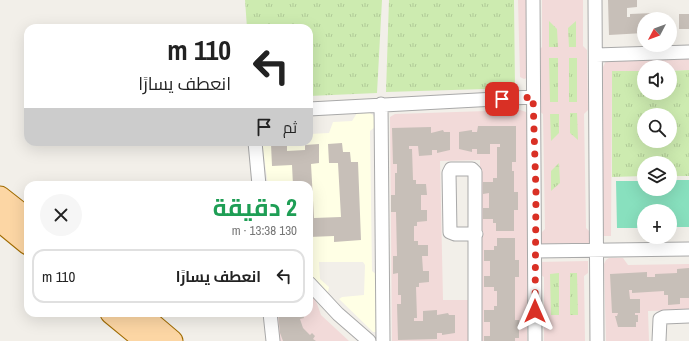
<!DOCTYPE html>
<html lang="ar">
<meta charset="utf-8">
<style>
:root{--surface:#fff;--page:#f6f6f6;--text:#222;--muted:#767676;--line:#e0e0e0}
body{margin:0;font-family:"Archivo Narrow",Cairo,sans-serif;background:var(--page);color:var(--text);direction:rtl;height:100vh;display:flex;flex-direction:column;font-size:15px;white-space:nowrap}
*{box-sizing:border-box;margin:0}
p{font-size:13px;color:var(--muted)}
.icon{flex:none;width:22px;height:22px;fill:none;stroke:currentColor;stroke-width:2;stroke-linecap:round;stroke-linejoin:round}
.map{position:relative;flex:1;overflow:hidden;direction:ltr}
.panel{position:absolute;left:24px;top:181px;width:289px;height:136px;display:flex;flex-direction:column;background:var(--surface);border-radius:12px;box-shadow:0 4px 16px #0002;direction:rtl}
.panel>*{flex:none}
.top-card{position:absolute;left:24px;top:24px;width:289px;height:122px;border-radius:12px;box-shadow:0 4px 16px #0002;direction:rtl;background:#fff;color:var(--text);overflow:hidden}
.needle{width:26px;rotate:229deg}
.controls{position:absolute;left:637px;top:12px;display:grid;gap:8px}
.controls a{display:grid;place-items:center;width:40px;height:40px;border-radius:50%;background:var(--surface);box-shadow:0 4px 16px #0002;font-size:20px}
.pin{position:absolute;display:grid;place-items:center;width:34px;height:34px;color:#fff;margin:-17px;border-radius:8px;box-shadow:0 2px 6px #0006}
.me{position:absolute;width:44px;margin:-22px;rotate:0deg;stroke-linejoin:round;filter:drop-shadow(0 0 3px #0008)}
.turn{display:flex;align-items:center;gap:14px;height:84px;padding:0 16px;font-size:18px}
.turn .icon{width:52px;height:52px;stroke-width:2.5}
.turn b{display:block;font-size:28px;line-height:34px}
.then{display:flex;align-items:center;height:38px;padding:0 16px;background:#0003;gap:8px;font-size:15px}
.round{display:grid;place-items:center;flex:none;width:42px;height:42px;border-radius:21px;background:var(--page)}
.head{display:flex;align-items:center;justify-content:space-between;height:68px;padding:0 16px}
h1{font-size:24px;font-weight:700;line-height:30px;color:#1e9e55}
ul{padding:0;list-style:none}
li{display:flex;align-items:center;gap:12px;height:54px;margin:0 8px 6px;padding:0 8px;border:2px solid var(--line);border-radius:12px}
li div{flex:1}
li b{display:block;font-size:15px}
li em{font-style:normal}
.map>svg:first-child{display:block}
.commercial{fill:#f2dad9}
.education{fill:#ffffe5}
.grass{fill:url(#grass-tufts);fill-rule:evenodd}
.pitch{fill:#88e0be}
.building{fill:#c7bfb8}
.lines{fill:none;stroke-linecap:round;stroke-linejoin:round}
.minor-casing{stroke:#a9a9a9;stroke-width:15}
.primary-casing{stroke:#a06b00;stroke-width:23}
.minor{stroke:#fff;stroke-width:13}
.primary{stroke:#fcd6a4;stroke-width:21}
.route{stroke:#d93025;stroke-width:7;stroke-dasharray:0 12.6}
</style>
<div class="map">
<svg width="689" height="341" viewBox="0 0 689 341">
<defs>
<pattern id="grass-tufts" width="24" height="20" patternUnits="userSpaceOnUse"><rect width="24" height="20" fill="#cdebb0"/><path d="M3 7l-1-3M5 7V3M7 7l1-3M15 17l-1-3M17 17v-4M19 17l1-3" fill="none" stroke="#b0c997"/></pattern>
</defs>
<rect width="100%" height="100%" fill="#f2efe9"/>
<path class="commercial" d="M518 0H526L527 78 524 79 520 77Z
M542 0H583V46L587 50 588 110 584 114 586 228 590 232V243L541 244V233L545 229 543 114 539 111 538 51 542 47Z
M689 58V70L670 71V67H644V71H612L611 236H603V67L606 61 611 60Z
M520 110 526 112 529 119 527 341H480V160L440 161 443 300H468L470 304 469 341H392L390 117 395 114Z
M609 258H623L628 265 689 264V310L648 311 649 341H606L604 264 606 260Z
M588 261V273L584 276 585 341H544V277L539 274V262Z
M309 291 316 301 321 315 349 341H278L275 313H309Z"/>
<path class="education" d="M368 112 373 115 375 119V127L370 131 372 271 377 275V328L376 332H373L339 299 342 297 364 295 365 265 363 262H319L320 279 329 287 328 292 309 273V185H268L262 142H309V134L329 133 333 122 352 121 357 113Z"/>
<path class="grass" d="M245 0H382L377 93 309 96V28H247Z
M389 0H514L515 88 386 92Z
M549 21 557 29 558 47H549Z
M576 21V47H569L568 28Z
M549 58H558V102H550Z
M569 58H577V102H569Z
M689 70V176H670V163H644V176L612 177V71H644V93H670V71ZM644 115H670V141H644Z
M570 113H577L578 140 570 133Z
M550 114H559V133L551 141Z
M559 163 560 183 551 191V171Z
M559 273V315H551L550 274Z
M570 273H577L578 315H570Z"/>
<path class="pitch" d="M670 180H689V227H670V211H644V228H617L616 181H644V189H670Z"/>
<path class="building" d="M608 0H637V7L627 8V17H630V14L654 13V19H644V33L609 35Z
M679 14H689V29H679Z
M478 126H516V162H512V171H514V192H518V210H514V231H496V223H493V219H483V208H489V193L483 194V182H493V178H497V147H500V144H490V154H477V149H472V152L459 149V132L472 130V132H477Z
M431 127V133L443 130 444 132H450V150L437 153V150H432V155L419 156 418 146H409V149H412L413 180H416V184H426L427 195H421V210H427V221L417 222V226H414V241H418V245H428V256H422L423 271H429V282L419 283V287H416L417 318H414V321H423V311L437 310V315L448 313 449 315H455V333L442 335V333H437V339L398 340 397 304H401V295H398V273L393 274V256H397L396 212H391V195H395V173H397V164H393L392 128Z
M277 142H287V151L305 150V145L319 144V163L311 164 314 218 341 217 338 163H329L328 144 342 143 343 152H350L351 162H358L361 240 334 242V236L309 237V185H293L292 165 272 166 271 144 277 143Z
M497 238H515V260H519V277H515V320H519V338H515V341H484V336H490V322H484V310H494V306H497V291H494V287H484V276H490V261H484V250H494V246H497Z
M689 268V298H680V304L668 305V295H664V291L632 293V290H629L630 299H640V313H635V315H638V322H636V327H618L615 316H617L618 313H612L610 274 647 272V277H655V274L677 273V269Z
M278 313 303 314 304 318 300 319 303 328 310 335 312 333 315 336 313 339 316 341H283L280 333Z"/>
<g class="lines">
<g class="minor-casing">
<path id="minor" d="M533 0 535 341
M595 0 597 341
M596 55 689 52
M381 104 383 341
M309 109 533 97
M255 142 259 185
M535 251 689 249
M309 283 338 314 369 341
M270 313 273 341
M475 341V172L472 169H451L449 173 450 232 455 234H476
M659 341 660 319 664 317 689 316"/>
</g>
<g class="primary-casing">
<path id="primary" d="M0 197 28 219
M0 221 28 244
M111 313 145 341
M139 313 172 341"/>
</g>
<use href="#minor" class="minor"/>
<use href="#primary" class="primary"/>
</g>
<g class="lines">
<path class="route" d="M502 99 533 97 536 193 535 311"/>
</g>
</svg>
<div class="controls">
<a><svg class="needle" viewBox="-14 -14 28 28"><path d="M0-13l5 13h-10z" fill="#e53935"/><path d="M0 13l5-13h-10z" fill="#767676"/></svg></a>
<a><svg class="icon" aria-label="sound" viewBox="0 0 24 24"><path d="M4 9h4l5-4v14l-5-4H4zM17 9q2 3 0 6"/></svg></a>
<a><svg class="icon" aria-label="search" viewBox="0 0 24 24"><circle cx="10" cy="10" r="6"/><path d="M15 15l6 6"/></svg></a>
<a><svg class="icon" aria-label="layers" viewBox="0 0 24 24"><path d="M12 4l9 5-9 5-9-5zM3 14l9 5 9-5"/></svg></a>
<a>+</a>
</div>
<div class="pin" style="left:502px;top:99px;background:#d93025"><svg class="icon" aria-label="arrive" viewBox="0 0 24 24"><path d="M6 21V4h12l-3 4 3 4H6"/></svg></div>
<svg class="me" style="left:535px;top:311px" viewBox="-20 -20 40 40"><path d="M0-17L14 15 0 8-14 15z" fill="#d93025" stroke="#fff" stroke-width="4"/></svg>
<div class="top-card">
<div class="turn"><svg class="icon" aria-label="left" viewBox="0 0 24 24"><path d="M17 20v-9H6M10 6l-5 5 5 5"/></svg><div><b>110 m</b>انعطف يسارًا</div></div>
<div class="then">ثم<svg class="icon" aria-label="arrive" viewBox="0 0 24 24"><path d="M6 21V4h12l-3 4 3 4H6"/></svg></div>
</div>
<section class="panel">
<div class="head"><div><h1>2 دقيقة</h1><p>130 m · 13:38</p></div><a class="round"><svg class="icon" aria-label="close" viewBox="0 0 24 24"><path d="M6 6l12 12M18 6L6 18"/></svg></a></div>
<ul>
<li><svg class="icon" aria-label="left" viewBox="0 0 24 24"><path d="M17 20v-9H6M10 6l-5 5 5 5"/></svg><div><b>انعطف يسارًا</b></div><em>110 m</em></li>
</ul>
</section>
</div>
